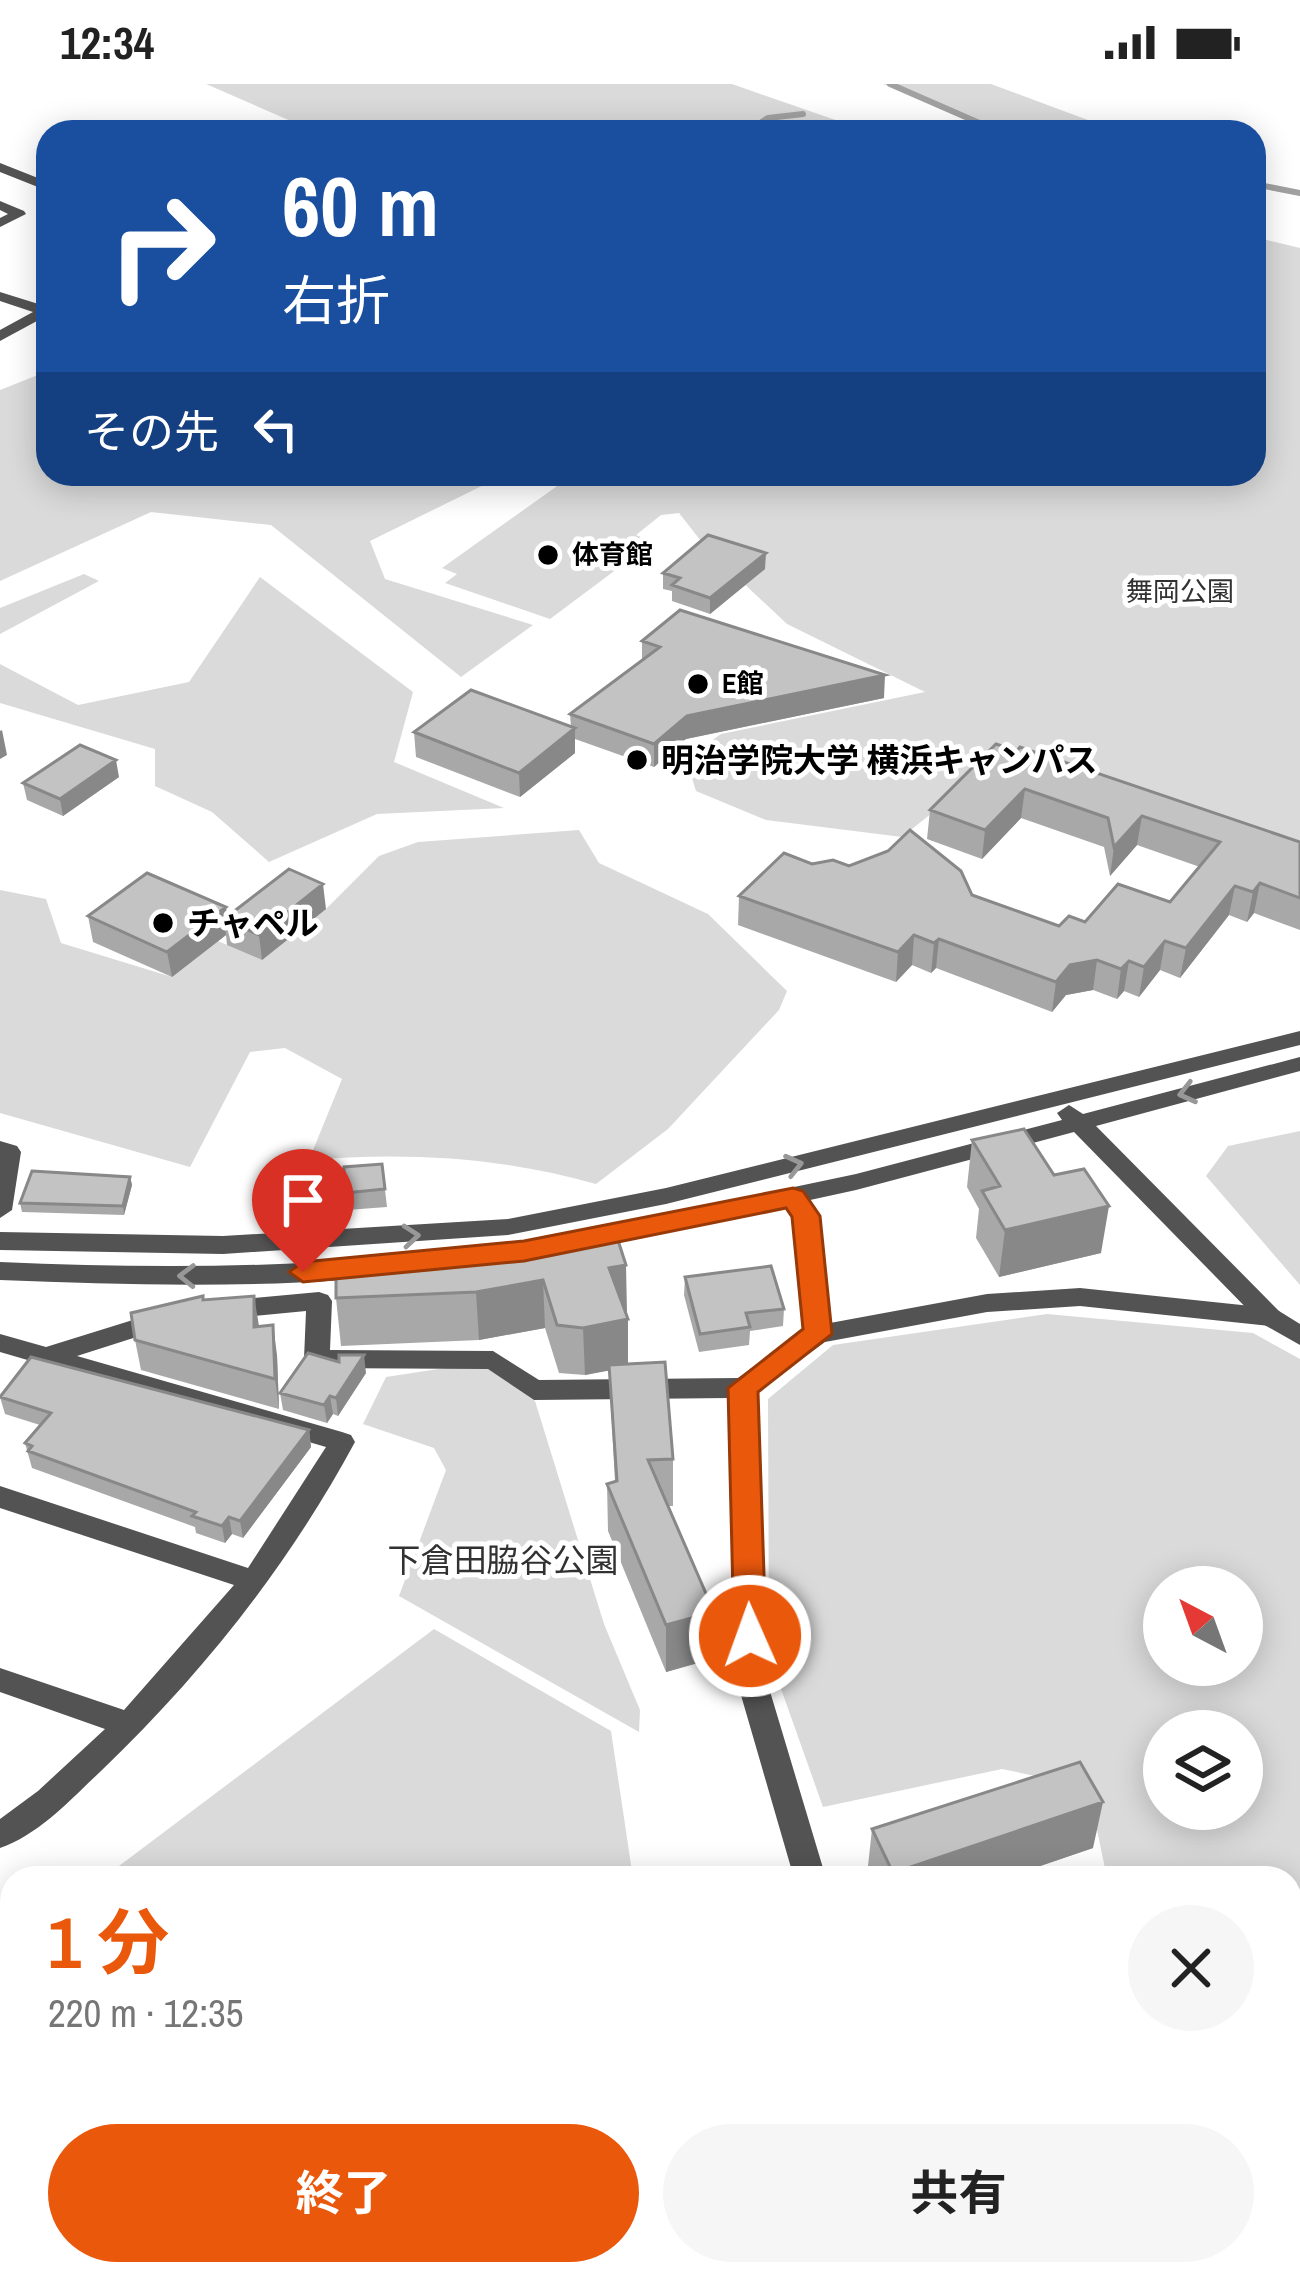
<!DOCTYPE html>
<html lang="ja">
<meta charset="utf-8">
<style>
:root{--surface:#fff;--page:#f6f6f6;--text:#222;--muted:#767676;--accent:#ea580c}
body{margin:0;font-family:"Archivo Narrow","Noto Sans JP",sans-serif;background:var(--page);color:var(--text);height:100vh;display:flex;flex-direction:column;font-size:45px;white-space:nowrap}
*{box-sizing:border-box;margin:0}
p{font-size:39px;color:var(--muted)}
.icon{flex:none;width:66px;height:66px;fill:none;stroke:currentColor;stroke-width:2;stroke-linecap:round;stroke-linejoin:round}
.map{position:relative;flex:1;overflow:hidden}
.side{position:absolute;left:0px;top:1782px;width:1302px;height:420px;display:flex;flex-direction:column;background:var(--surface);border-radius:36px 36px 0 0;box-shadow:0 6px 30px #0003}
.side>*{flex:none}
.hud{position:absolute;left:36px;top:36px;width:1230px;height:366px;border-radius:36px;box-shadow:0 6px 30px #0003;background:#1a4fa0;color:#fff;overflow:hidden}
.needle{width:78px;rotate:319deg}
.tools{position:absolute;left:1143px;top:1482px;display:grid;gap:24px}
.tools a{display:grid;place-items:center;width:120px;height:120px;border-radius:50%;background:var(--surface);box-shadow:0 6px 30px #0003;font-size:60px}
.pin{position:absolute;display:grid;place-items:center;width:102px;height:102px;color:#fff;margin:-123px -51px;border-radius:50% 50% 50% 0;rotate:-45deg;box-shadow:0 0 12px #0007}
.pin .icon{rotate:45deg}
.me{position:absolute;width:132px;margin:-66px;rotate:358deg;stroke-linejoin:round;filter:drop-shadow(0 0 9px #0008)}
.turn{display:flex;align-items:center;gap:42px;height:252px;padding:0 48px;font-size:54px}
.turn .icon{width:156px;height:156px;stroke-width:2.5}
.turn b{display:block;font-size:84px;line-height:102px}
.then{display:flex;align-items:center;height:114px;padding:0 48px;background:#0003;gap:24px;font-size:45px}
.round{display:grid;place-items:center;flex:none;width:126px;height:126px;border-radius:63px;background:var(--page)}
.head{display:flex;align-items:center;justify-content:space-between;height:204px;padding:0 48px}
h1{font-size:72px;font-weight:700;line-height:90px;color:var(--accent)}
.action{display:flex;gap:24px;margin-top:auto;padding:24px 48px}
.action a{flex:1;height:138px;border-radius:72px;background:var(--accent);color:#fff;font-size:48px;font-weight:700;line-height:138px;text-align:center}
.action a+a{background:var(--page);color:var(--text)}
.status{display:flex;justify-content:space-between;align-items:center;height:84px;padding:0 60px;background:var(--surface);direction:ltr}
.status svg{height:33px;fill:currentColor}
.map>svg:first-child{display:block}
.green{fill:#dadada;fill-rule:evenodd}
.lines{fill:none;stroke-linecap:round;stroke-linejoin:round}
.stream{stroke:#a1a1a1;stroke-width:6}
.minor{fill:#535353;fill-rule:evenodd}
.tertiary{fill:#535353;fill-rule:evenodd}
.wall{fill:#a8a8a8}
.shaded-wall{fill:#888}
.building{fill:#c3c3c3;stroke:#888;stroke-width:3}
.oneway{stroke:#989898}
.route{fill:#ea580c;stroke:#983908;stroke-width:3}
.poi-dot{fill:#000;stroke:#fff;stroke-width:4.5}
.labels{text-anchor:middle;stroke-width:10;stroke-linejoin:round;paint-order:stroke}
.far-poi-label{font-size:27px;font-weight:bold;fill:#000;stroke:#fff;text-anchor:start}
.far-park-label{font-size:27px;fill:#313131;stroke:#fff}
.poi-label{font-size:33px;font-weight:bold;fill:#000;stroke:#fff;text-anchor:start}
.park-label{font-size:33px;fill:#313131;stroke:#fff}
</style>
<div class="status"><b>12:34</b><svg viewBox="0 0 49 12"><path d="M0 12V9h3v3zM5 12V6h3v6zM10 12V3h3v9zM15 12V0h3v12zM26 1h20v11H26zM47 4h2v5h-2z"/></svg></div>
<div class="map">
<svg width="1300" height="2202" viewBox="0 0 1300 2202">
<rect width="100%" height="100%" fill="#fff"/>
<path class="green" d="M206 0H732L870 48H316Z
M883 0H991L1120 48H1009Z
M1254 153 1300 164V762L1002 673 902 753 766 736 696 707 686 675 721 650 925 608 787 540 708 466 679 429 661 431 636 451 653 458 550 535 445 499 457 490 442 484 560 400 498 394 370 457 385 495 533 541 461 593 271 441 151 428 0 497V306L48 287V390H1254Z
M84 490 99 497 0 550V524Z
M260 493 413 608 394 678 504 724 377 730 269 778 212 728 155 702V665L0 619V580L78 621 189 598Z
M579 746 599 779 708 830 787 907 779 926 668 1045 596 1100C502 1073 405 1068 309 1076L342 995 285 964 250 968 190 1083 0 1029V806L46 815 61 859 172 893 218 857 262 876 326 825 379 772 418 758Z
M1300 1047V1201L1206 1092 1228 1062Z
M1047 1230 1253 1249 1300 1275V2021L1290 2007V1794H1107L1088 1703 1002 1685 823 1723 769 1571 768 1315 833 1261ZM1164 1503H1242V1581H1164ZM1164 1647H1242V1725H1164Z
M445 1284H488L535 1317 604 1540 640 1626 639 1648 399 1512 446 1386 434 1364 363 1340 386 1293Z
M434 1545 611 1647 633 1794H103Z
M12 1843V2190H43L35 2202H0V1849Z
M376 2190H805L800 2202H362Z"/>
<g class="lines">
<path class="stream" d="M890 0 1000 48
M746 48 768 34 803 30
M1254 100 1300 109"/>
<path class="minor" d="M0 79 48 98V107L0 88Z
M0 117 24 127 26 130 0 143V134L8 130 0 126Z
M0 208 48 223V231L0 257V246L33 228 0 217Z
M0 1057 17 1062 21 1068 12 1126 0 1134Z
M793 1106 802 1108 818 1133 830 1239 987 1210 1080 1204 1270 1224 1279 1227 1283 1233 1279 1239 1270 1242 1080 1222 987 1228 825 1258 756 1308 766 1594 826 1794H794L736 1594 730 1314 534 1316 488 1285 317 1284 308 1282 304 1275 306 1227 223 1235 214 1232 210 1226 214 1220 223 1217 319 1208 328 1211 332 1217 330 1266 493 1267 539 1296 738 1294 805 1246 794 1134 781 1114Z
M165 1226 174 1229 178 1235 174 1241 77 1272 342 1348 351 1351 355 1358C288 1482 203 1589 102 1686 71 1715 40 1750 0 1764V1735L38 1707 105 1645 0 1608V1584L124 1626 234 1501 0 1424V1402L248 1484 326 1363 0 1268V1250L46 1263Z
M938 2190H978L983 2202H943Z"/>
<path class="tertiary" d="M1300 947V961L666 1120 508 1151 223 1170 0 1166V1148L223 1152 508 1135 666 1104Z
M1300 973V987L1096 1042 1279 1227 1300 1240V1261L1261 1239 1074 1048 856 1106 586 1165 574 1156 586 1147 856 1090 1062 1036 1057 1029 1069 1021 1083 1030Z
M540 1155 552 1164 549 1170C511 1181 470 1184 431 1188 288 1205 144 1202 0 1196V1178C181 1186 360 1184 540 1155Z"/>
</g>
<path class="wall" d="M765 485 710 530 672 517V507L663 505V489Z
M642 557 884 614 686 655 654 683 575 655V669L520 713 416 673 414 648 571 643 570 630 642 577Z
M996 660 1300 758V846L1254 829 1247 838 1229 831 1180 894 1160 886 1139 913 1124 907 1117 915 1093 906 1066 911 1052 928 936 884 931 889 912 881 896 898 738 841 739 812 812 780 849 782 972 811 1059 842 1170 818 1200 783 1137 761 1110 792 1104 763 1021 734 982 775 927 755 930 726Z
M119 693 63 732 27 716 23 699Z
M326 825 262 876 227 861 226 851 172 893 93 858 88 832 227 833Z
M972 1056 1101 1169 999 1193 976 1154 979 1125 967 1103Z
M382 1080 387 1123 347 1126 345 1109Z
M130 1093 132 1101 124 1131 22 1128 20 1119Z
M626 1181V1229L628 1280 673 1375V1422H668L714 1528 712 1575 666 1588 608 1447 607 1400 615 1398 609 1286 585 1291 559 1289 545 1244 479 1256 341 1262 336 1214Z
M685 1193 784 1225 783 1242 750 1247 749 1261 699 1268 684 1211Z
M204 1216 259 1243 277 1271 279 1325 141 1286 135 1256Z
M366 1289 338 1332 333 1330 327 1339 283 1326 280 1309Z
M0 1313 309 1346 311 1363 243 1454 232 1450 225 1459 196 1449 195 1443 32 1384 25 1359 40 1341 5 1330Z
M872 1745 1093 1764 1005 1794H869L867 1791Z"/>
<path class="shaded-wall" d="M766 469 765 485 710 530V514Z
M885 591 884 614 686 655 654 683V660L687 632Z
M575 644V669L520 713 519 689Z
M2 646 7 671 0 675V647Z
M116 676 119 693 63 732 60 715Z
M1025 705 1021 734 982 775 985 746Z
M1142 732 1137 761 1110 792 1114 763Z
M1260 799 1254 829 1247 838 1253 808Z
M323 800 326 825 262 876 259 851Z
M1235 802 1229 831 1180 894 1186 864Z
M226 823 228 837 224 835 226 851 172 893 167 868Z
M914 851 912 881 896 898 898 868Z
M939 855 936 884 931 889 934 859Z
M1165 857 1160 886 1139 913 1144 883Z
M1097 876 1093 906 1066 911 1052 928 1056 898 1070 881Z
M1129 877 1124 907 1117 915 1121 885Z
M130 1093 132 1101 124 1131 123 1122Z
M1109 1122 1101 1169 999 1193 1005 1146Z
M626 1181 627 1229 610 1232 609 1184Z
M543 1196 545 1244 479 1256 476 1208Z
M254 1212 259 1242 254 1243Z
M628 1235V1283L585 1291 583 1244Z
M273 1241 277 1271 279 1325 275 1295Z
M364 1271 366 1289 338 1332 336 1314Z
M330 1312 333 1330 327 1339 324 1321Z
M309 1346 311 1363 243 1454 240 1437Z
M229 1433 232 1450 225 1459 222 1442Z
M714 1528 712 1575 666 1588V1541Z
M1103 1718 1093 1764 1005 1794H893V1789Z"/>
<path class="building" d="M708 451 766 469 710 514 672 501 680 494 663 489Z
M680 526 885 591 687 632 654 660 570 630 660 563 642 557Z
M471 606 575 644 519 689 414 648Z
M996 660 1017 667 1020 663 1300 758V814L1260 799 1253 808 1235 802 1186 864 1165 857 1144 883 1129 877 1121 885 1097 876 1070 881 1056 898 939 855 934 859 914 851 898 868 739 812 784 769 812 780 833 776 849 782 888 767 910 746 961 787 972 811 1059 842 1069 832 1085 838 1118 800 1170 818 1220 758 1142 732 1114 763 1108 734 1025 705 985 746 930 726Z
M80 661 116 676 60 715 23 699Z
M289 785 323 800 259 851 224 835Z
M147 789 226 823 167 868 88 832Z
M1024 1045 1054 1091 1084 1085 1109 1122 1005 1146 982 1107 1000 1102 972 1056Z
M382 1080 385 1105 345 1109 344 1083Z
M32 1087 130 1093 123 1122 20 1119Z
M616 1150 626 1181 609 1184 628 1235 583 1244 557 1241 543 1196 476 1208 336 1214V1185L460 1178Z
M771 1182 784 1225 746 1229 750 1243 700 1250 685 1193Z
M203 1212V1216L254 1212V1243L273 1241 275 1295 135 1256 131 1229Z
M308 1269 339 1278V1271H364L336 1314 330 1312 324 1321 280 1309Z
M31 1273 309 1346 240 1437 229 1433 222 1442 192 1432 196 1428 28 1367 32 1362 25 1359 51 1329 0 1313Z
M665 1278 673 1375 648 1376 714 1528 666 1541 607 1400 617 1397 609 1281Z
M1080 1678 1103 1718 893 1789 872 1745Z"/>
<defs><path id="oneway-chevron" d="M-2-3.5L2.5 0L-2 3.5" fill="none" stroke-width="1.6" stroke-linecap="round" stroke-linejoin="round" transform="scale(3)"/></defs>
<g class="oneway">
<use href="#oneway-chevron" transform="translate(1187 1009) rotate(166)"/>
<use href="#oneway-chevron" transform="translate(794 1081) rotate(-14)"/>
<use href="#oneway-chevron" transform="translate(411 1152) rotate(-5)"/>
<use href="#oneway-chevron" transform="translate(187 1192) rotate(-179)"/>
</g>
<path class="route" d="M793 1104 803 1107 820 1132 832 1250 758 1308 766 1552 762 1562H738L734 1552 728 1304 803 1245 792 1133 786 1124 524 1177 303 1198 289 1188 303 1178 524 1157Z"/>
<g class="poi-dot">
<circle cx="548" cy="471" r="12"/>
<circle cx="698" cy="600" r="12"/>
<circle cx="637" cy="676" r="12"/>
<circle cx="163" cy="839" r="12"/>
</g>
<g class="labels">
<g class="far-poi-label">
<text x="572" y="480">体育館</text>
<text x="722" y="609">E館</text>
</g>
<g class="far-park-label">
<text x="1180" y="517">舞岡公園</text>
</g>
<g class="poi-label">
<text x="661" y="688">明治学院大学 横浜キャンパス</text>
<text x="187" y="851">チャペル</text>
</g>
<g class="park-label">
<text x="503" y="1488">下倉田脇谷公園</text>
</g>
</g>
</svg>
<div class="tools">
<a><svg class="needle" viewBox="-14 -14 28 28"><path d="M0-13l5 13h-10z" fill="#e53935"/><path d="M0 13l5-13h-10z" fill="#767676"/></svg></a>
<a><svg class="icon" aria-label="layers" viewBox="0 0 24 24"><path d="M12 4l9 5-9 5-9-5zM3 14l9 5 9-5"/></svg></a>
</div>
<div class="pin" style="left:303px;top:1188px;background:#d93025"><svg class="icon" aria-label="arrive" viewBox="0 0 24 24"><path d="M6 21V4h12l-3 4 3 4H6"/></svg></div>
<svg class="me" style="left:750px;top:1552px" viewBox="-20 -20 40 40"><circle r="17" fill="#ea580c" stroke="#fff" stroke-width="3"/><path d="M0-11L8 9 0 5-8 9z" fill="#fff"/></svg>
<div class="hud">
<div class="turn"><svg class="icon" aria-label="right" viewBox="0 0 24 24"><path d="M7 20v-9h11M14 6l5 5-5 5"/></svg><div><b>60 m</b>右折</div></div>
<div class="then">その先<svg class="icon" aria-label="left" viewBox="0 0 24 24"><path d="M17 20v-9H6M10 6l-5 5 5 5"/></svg></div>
</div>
<section class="side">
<div class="head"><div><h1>1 分</h1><p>220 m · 12:35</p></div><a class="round"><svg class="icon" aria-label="close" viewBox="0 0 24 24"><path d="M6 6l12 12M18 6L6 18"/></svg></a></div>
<div class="action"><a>終了</a><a>共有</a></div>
</section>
</div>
